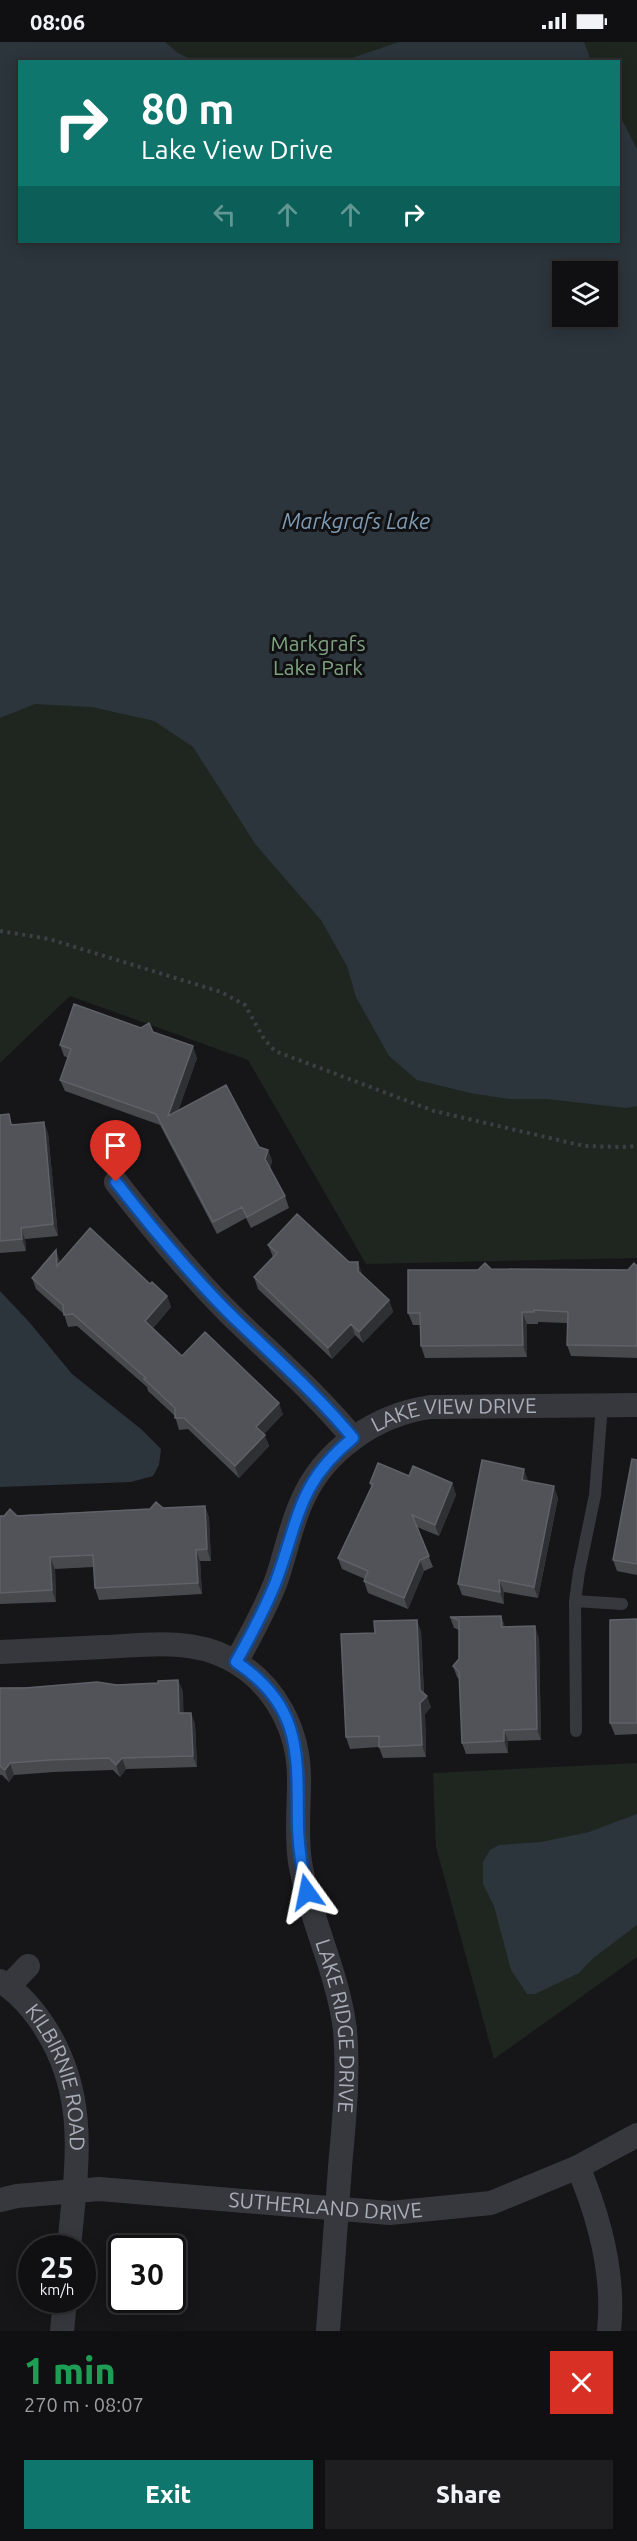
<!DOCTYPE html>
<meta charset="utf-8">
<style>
:root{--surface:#101012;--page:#1e1e20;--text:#f1f3f6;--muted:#9c9d9f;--line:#303032;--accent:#0f766e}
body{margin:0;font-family:Ubuntu,sans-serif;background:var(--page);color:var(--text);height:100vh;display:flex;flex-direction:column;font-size:22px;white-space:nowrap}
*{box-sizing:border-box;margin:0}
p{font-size:20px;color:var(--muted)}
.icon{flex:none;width:33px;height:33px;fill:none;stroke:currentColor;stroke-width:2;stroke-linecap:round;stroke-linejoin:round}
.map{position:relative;height:2289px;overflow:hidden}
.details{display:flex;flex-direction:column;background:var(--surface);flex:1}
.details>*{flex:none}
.guide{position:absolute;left:18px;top:18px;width:602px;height:183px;border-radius:0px;box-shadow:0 3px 15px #0003,0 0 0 2px var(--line);background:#0f766e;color:#fff;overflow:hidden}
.controls{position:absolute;left:552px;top:219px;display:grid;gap:12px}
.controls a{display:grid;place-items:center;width:66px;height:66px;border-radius:0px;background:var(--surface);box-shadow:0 3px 15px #0003,0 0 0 2px var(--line);font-size:30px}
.speed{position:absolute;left:18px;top:2193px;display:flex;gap:12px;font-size:30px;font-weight:700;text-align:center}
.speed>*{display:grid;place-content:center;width:78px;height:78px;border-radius:50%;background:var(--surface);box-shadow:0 3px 15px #0003,0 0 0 2px var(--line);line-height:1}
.speed small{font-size:15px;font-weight:400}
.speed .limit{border:3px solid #111;border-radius:9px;background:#fff;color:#111}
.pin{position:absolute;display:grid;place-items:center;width:51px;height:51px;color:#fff;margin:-62px -26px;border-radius:50% 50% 50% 0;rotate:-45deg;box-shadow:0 0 6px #0007}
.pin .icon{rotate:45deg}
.me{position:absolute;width:66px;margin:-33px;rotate:348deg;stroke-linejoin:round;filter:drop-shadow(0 0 4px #0008)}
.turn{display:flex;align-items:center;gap:21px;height:126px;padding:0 24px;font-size:27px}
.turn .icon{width:78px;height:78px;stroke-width:2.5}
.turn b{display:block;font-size:42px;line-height:51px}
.lanes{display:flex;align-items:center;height:57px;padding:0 24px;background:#0003;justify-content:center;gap:30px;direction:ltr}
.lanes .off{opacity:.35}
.round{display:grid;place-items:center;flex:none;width:63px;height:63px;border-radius:0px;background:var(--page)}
.overview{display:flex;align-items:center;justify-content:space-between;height:102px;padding:0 24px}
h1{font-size:36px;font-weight:800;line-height:45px;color:#1e9e55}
.cta{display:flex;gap:12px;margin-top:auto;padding:12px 24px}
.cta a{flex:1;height:69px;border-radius:0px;background:var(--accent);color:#fff;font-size:24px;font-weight:800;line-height:69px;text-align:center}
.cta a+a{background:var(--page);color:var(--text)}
.status{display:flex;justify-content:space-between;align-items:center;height:42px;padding:0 30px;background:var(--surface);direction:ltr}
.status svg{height:16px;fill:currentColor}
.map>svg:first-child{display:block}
.green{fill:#1e261f;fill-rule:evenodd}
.water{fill:#2c353c;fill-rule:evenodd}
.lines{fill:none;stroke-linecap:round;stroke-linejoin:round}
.path{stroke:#3d3f44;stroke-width:4;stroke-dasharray:3 4.5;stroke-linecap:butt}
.service{stroke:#37383d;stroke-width:12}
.minor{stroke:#37383d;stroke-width:24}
.wall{fill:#47494d}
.shaded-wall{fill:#2f3033}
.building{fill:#525359;stroke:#5f6168;stroke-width:1.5}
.route-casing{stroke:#114b97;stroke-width:15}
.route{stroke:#1a73e8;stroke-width:10}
.labels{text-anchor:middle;stroke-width:6;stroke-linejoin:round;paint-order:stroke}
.park-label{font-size:21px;fill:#7fa381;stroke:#111113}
.street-label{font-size:21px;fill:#a8adb8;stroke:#111113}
.water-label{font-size:22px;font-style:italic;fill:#7f9bb3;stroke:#111113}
</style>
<div class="status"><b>08:06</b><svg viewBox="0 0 49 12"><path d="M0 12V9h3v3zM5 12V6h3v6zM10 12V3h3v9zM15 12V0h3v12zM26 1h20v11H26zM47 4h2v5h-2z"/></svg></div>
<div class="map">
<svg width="637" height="2289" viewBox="0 0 637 2289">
<rect width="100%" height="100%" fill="#161618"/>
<path class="green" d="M0 0H637V1216L366 1222 248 1018 70 954 0 1021ZM20 20H618V200H20ZM562 230H608V274H562Z
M637 1721V1915L494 2017 436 1805 433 1731Z"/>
<path class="water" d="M0 0H165L178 11 194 19 20 20V200H618V70L637 107V1064L626 1066 547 1057H509L470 1051 417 1038 389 1014 356 955 347 924 321 878 256 803 193 705 154 679 92 665 35 662 0 676ZM562 230H608V274H562Z
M399 0H584L591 19H343Z
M0 1249 30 1281 72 1332 141 1387 161 1407 159 1423 153 1434 131 1440 0 1445Z
M637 1772V1883L592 1917 579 1931 535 1952H527L511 1928 494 1864 483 1842V1820L490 1808 499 1803 541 1800 589 1790Z"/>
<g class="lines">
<path class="path" d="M0 889 49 897 221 950 245 963 264 997 275 1009 434 1069 584 1104 623 1105 637 1104"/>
<path class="service" d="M575 1559 622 1562
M576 1689 575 1559 579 1530 595 1453 602 1363"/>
<g class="minor">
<path d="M116 1140C152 1186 189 1231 230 1272 272 1313 316 1351 353 1396"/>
<path id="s1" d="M0 1610C35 1608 69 1607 104 1605 145 1603 190 1596 228 1616 275 1640 300 1689 299 1740 299 1767 296 1794 300 1820 310 1878 338 1930 345 1988 349 2034 344 2079 340 2125 336 2179 332 2234 328 2289"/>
<path id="s2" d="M236 1620C250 1595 264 1569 275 1542 285 1515 290 1485 302 1459 324 1408 376 1373 430 1365L637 1363"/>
<path id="s3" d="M0 1939C17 1949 31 1965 42 1981 91 2054 76 2125 69 2206"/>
<path d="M9 1944 28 1924"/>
<path d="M578 2125C600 2177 615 2233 609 2289"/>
<path id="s4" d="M0 2158 17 2154 99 2147 390 2171 491 2161 578 2125 637 2093"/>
<path d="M62 2289 65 2258"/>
</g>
</g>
<path class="wall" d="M153 990 197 1016 178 1069 259 1105 268 1108 272 1119 270 1126 285 1154 289 1166 251 1186 246 1176 217 1192 160 1083 65 1049 60 1038 68 1016 64 1014 60 1003Z
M0 1073 14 1083 48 1091 58 1194 25 1197 26 1209 0 1211Z
M268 1203 349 1220 362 1232V1233L389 1258 393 1270 363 1301 355 1293 332 1317 258 1247 254 1235 273 1215Z
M60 1220 150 1242 167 1254 171 1265 153 1286 182 1314 283 1372 264 1392 269 1404 239 1436 188 1387 179 1388 175 1374 148 1349 147 1345 77 1284 68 1285 64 1272 36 1247 32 1236Z
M637 1224V1316L571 1314 567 1303V1281L538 1280V1282H527V1315L425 1316 421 1304 420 1283H413L408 1271 491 1227 628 1228Z
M637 1418V1533L617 1529 613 1518Z
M409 1434 452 1441 456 1453 439 1494 417 1485 433 1525 424 1529 408 1567 368 1551 364 1539 365 1537 342 1527 338 1516 371 1445 370 1441Z
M528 1438V1439L558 1456 538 1556 504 1550V1562L462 1553 458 1542Z
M205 1464 209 1476 211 1519H200L202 1552 99 1558 95 1546 94 1525 55 1527 56 1560 0 1562V1474Z
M501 1574 505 1585 539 1596 541 1698 508 1699V1711L466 1712 462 1701 460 1638 457 1635 453 1624 459 1617V1588L454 1586 450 1575Z
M637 1577V1692L615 1693 610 1681Z
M421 1589 424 1651 431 1665 425 1672 426 1715 383 1716 379 1705 350 1707 346 1695Z
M178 1638 183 1650V1671H191L195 1682 197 1725 126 1727 120 1735 113 1728 54 1730 14 1733 9 1740 2 1733H0V1646L158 1641Z"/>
<path class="shaded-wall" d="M193 1004 197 1016 172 1086 168 1074Z
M44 1080 48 1091 58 1194 53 1182Z
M268 1108 272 1119 270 1129 265 1117Z
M21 1186 25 1197 26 1209 22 1197Z
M56 1208 60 1219 61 1235 57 1224Z
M358 1220 362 1232V1241L358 1229Z
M167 1254 171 1265 149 1290 145 1279Z
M389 1258 393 1270 363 1301 359 1290Z
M522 1270 527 1282V1315L523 1303Z
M351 1282 355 1293 332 1317 328 1306Z
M279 1361 283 1372 260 1396 256 1385Z
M265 1393 269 1404 239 1436 235 1424Z
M524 1427 528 1438 526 1449 522 1438Z
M452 1441 456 1453 439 1494 435 1483Z
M554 1444 558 1456 538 1556 534 1545Z
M205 1464 209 1476 211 1519 207 1507Z
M196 1508 200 1519 202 1552 198 1541Z
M50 1515 55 1527 56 1560 52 1548Z
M420 1518 424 1529 408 1567 404 1556Z
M499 1538 504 1550V1562L500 1550Z
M501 1574 505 1585H502Z
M417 1578 421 1589 424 1657 427 1654 431 1665 425 1672 426 1715 422 1703Z
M535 1584 539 1596 541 1698 537 1687Z
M178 1638 183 1650 184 1683 179 1671Z
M191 1671 195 1682 197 1725 193 1714Z
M504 1688 508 1699V1711L504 1699Z
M122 1716 126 1727 120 1735 116 1723Z
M10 1721 14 1733 9 1740 5 1728Z"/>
<path class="building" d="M74 962 141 986 149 981 153 990 193 1004 168 1074 226 1043 259 1105 268 1108 265 1117 285 1154 247 1175 242 1165 213 1180 156 1072 60 1038 71 1007 60 1003Z
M9 1072 11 1083 44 1080 53 1182 21 1186 22 1197 0 1199V1073Z
M297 1172 349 1220H358V1229L389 1258 359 1290 351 1282 328 1306 254 1235 277 1211 268 1203Z
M90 1186 150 1242 152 1240 167 1254 145 1279 182 1314 205 1290 279 1361 256 1385 265 1393 235 1424 184 1376H175V1366L144 1337 146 1336 73 1272 64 1273 63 1263 32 1236 56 1208 57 1224Z
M485 1221 491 1227 628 1228 634 1221 637 1224V1304L567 1303 568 1270 534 1268V1270H522L523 1303 421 1304 420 1271H408V1228H478Z
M632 1417 637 1418V1522L613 1518Z
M482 1418 524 1427 522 1438 554 1444 534 1545 499 1538 500 1550 458 1542Z
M378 1421 409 1434 413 1424 452 1441 435 1483 412 1473 429 1514 420 1518 404 1556 364 1539 368 1529 338 1516 373 1442 370 1441Z
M156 1460 163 1466 205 1464 207 1507 196 1508 198 1541 95 1546 93 1513 50 1515 52 1548 0 1551V1474H4L10 1467 17 1474 150 1467Z
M501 1574 502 1585 535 1584 537 1687 504 1688V1699L462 1701 459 1630 453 1624 459 1617V1578L450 1575Z
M637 1577V1681H610V1578Z
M417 1578 420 1648 427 1654 420 1661 422 1703 379 1705V1694L346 1695 341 1592 375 1591 374 1579Z
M178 1638 179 1671H191L193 1714 122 1716 116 1723 109 1716 50 1718 10 1721 5 1728 0 1724V1646H25L97 1640 117 1643 158 1641V1639Z"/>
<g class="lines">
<g class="route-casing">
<path id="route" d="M116 1140C152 1186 189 1231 230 1272 272 1313 316 1351 353 1396 296 1442 299 1480 275 1542 264 1569 250 1595 236 1620 304 1665 297 1715 298 1787 299 1808 302 1829 307 1850"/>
</g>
<use href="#route" class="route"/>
</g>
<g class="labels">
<g class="park-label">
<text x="318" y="609">Markgrafs<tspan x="318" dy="24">Lake Park</tspan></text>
</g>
<g class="street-label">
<text dy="7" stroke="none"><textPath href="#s2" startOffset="363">LAKE VIEW DRIVE</textPath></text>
<text dy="7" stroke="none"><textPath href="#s1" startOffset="630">LAKE RIDGE DRIVE</textPath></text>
<text dy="7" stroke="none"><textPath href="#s3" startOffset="117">KILBIRNIE ROAD</textPath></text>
<text dy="7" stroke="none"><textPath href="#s4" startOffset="327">SUTHERLAND DRIVE</textPath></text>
</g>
<g class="water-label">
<text x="356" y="487">Markgrafs Lake</text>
</g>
</g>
</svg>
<div class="controls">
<a><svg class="icon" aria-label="layers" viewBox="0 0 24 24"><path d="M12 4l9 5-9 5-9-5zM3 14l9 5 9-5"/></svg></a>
</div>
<div class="speed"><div>25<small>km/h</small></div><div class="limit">30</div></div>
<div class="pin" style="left:116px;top:1140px;background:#d93025"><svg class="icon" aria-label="arrive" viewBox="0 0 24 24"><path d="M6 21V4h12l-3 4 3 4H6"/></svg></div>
<svg class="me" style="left:307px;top:1850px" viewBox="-20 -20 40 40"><path d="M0-17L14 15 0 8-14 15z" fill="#1a73e8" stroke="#fff" stroke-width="4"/></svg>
<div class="guide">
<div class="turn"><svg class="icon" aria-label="right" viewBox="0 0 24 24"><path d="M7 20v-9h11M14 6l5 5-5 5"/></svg><div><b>80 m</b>Lake View Drive</div></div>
<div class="lanes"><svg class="icon off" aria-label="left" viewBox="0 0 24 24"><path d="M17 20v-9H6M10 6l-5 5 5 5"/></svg><svg class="icon off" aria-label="ahead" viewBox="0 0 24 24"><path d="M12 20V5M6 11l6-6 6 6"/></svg><svg class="icon off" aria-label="ahead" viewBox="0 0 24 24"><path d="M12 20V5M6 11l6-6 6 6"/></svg><svg class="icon" aria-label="right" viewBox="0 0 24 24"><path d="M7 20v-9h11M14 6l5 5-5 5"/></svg></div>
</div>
</div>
<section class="details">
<div class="overview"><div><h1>1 min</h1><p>270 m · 08:07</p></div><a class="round" style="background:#d93025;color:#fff"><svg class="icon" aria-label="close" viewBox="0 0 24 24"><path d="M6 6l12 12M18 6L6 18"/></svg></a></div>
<div class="cta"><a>Exit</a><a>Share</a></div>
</section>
